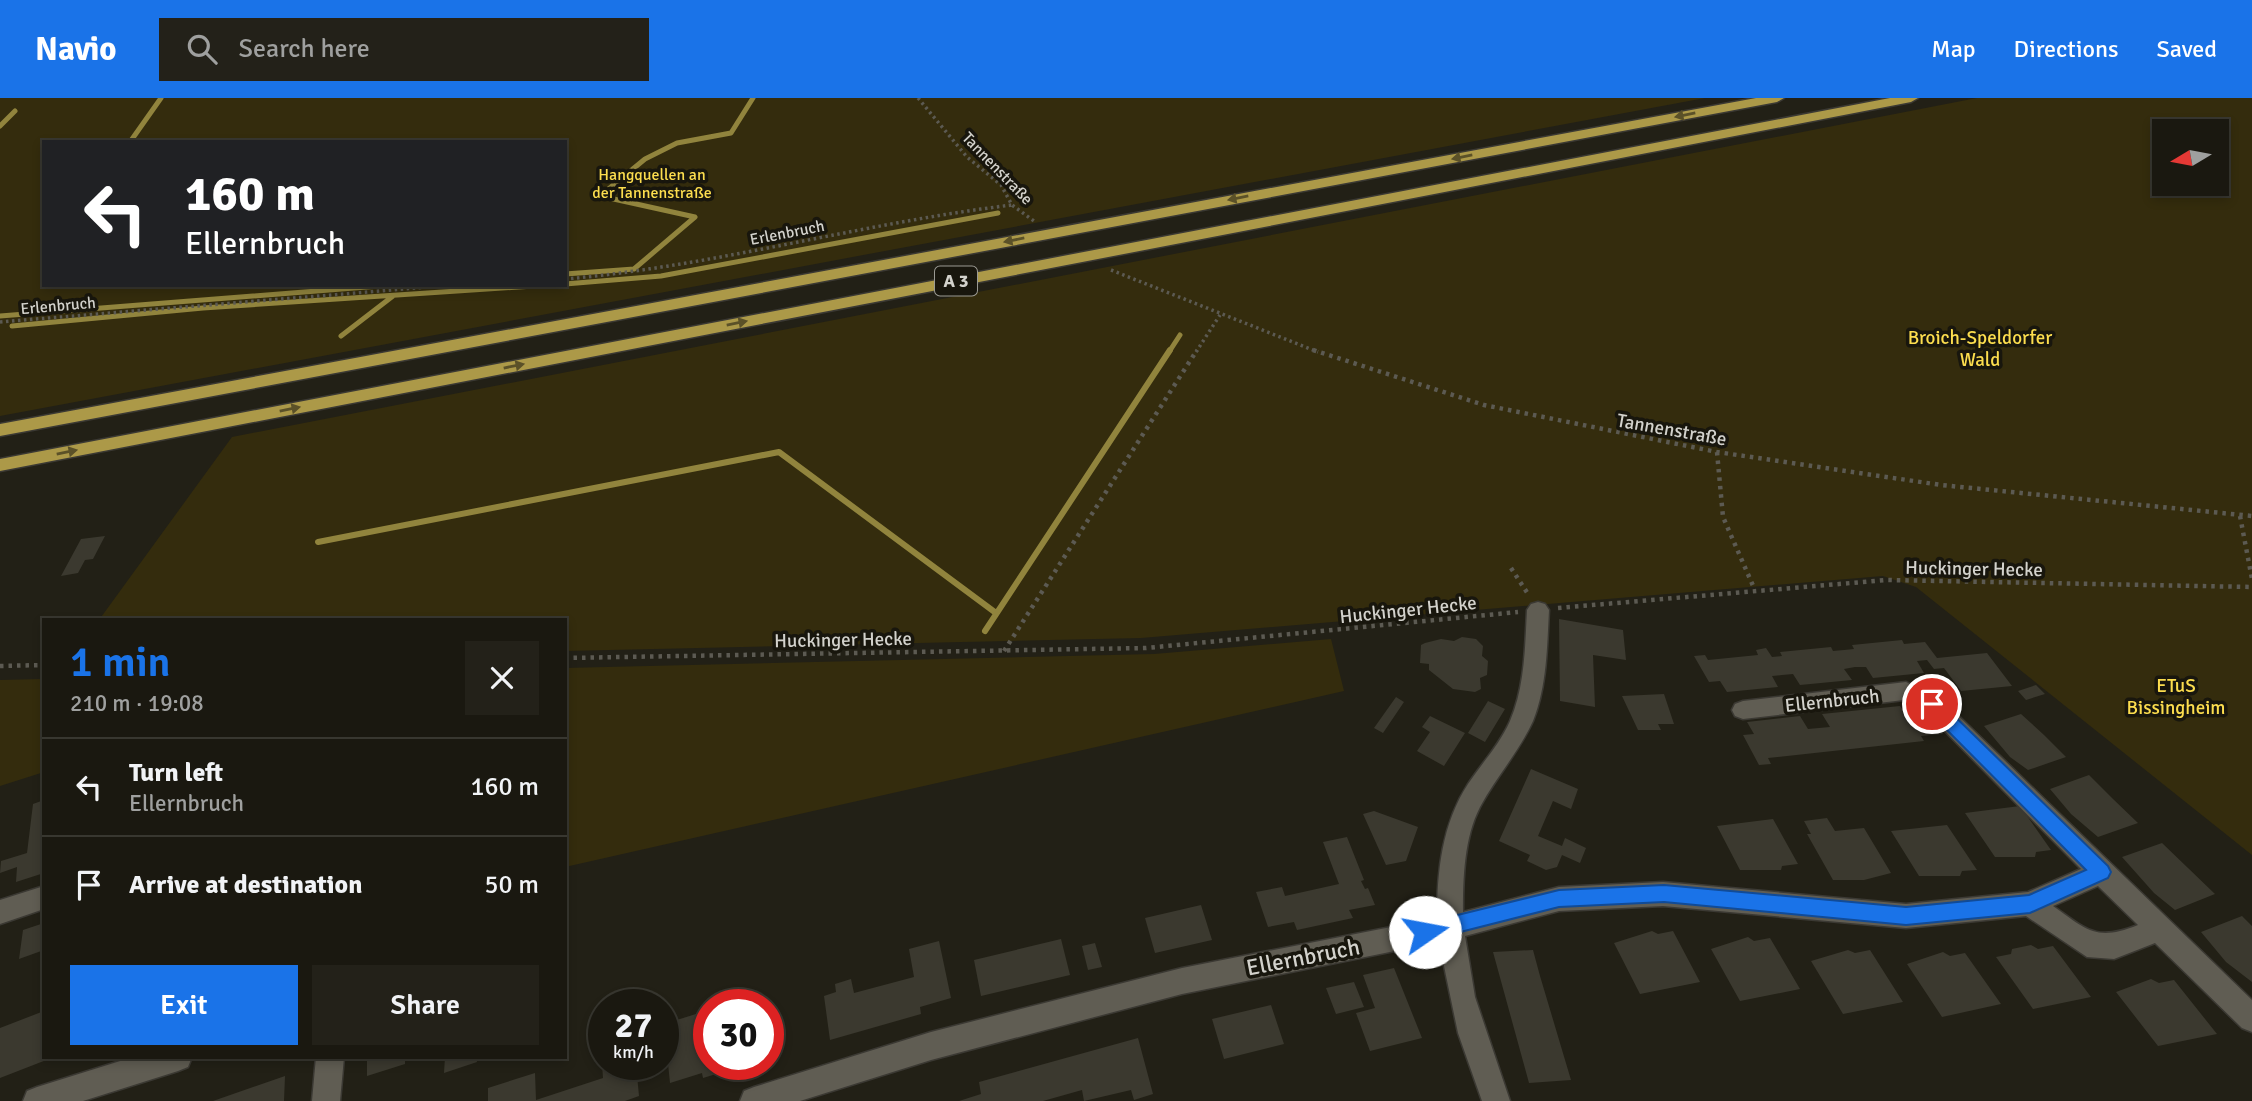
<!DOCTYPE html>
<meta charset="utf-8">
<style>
:root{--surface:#1a1810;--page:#232119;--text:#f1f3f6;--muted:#9fa09f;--line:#383730;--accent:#1a73e8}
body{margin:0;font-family:Signika,sans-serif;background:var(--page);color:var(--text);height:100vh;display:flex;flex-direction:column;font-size:26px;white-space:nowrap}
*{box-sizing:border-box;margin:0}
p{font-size:23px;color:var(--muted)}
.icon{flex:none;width:38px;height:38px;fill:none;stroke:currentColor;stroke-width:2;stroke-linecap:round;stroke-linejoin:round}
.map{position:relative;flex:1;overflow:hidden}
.drawer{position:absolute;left:42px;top:520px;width:525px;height:441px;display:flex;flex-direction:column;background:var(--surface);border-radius:0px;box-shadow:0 4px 10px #0003,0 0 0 2px var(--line)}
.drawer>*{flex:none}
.top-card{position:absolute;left:42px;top:42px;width:525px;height:147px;border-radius:0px;box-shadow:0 4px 10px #0003,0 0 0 2px var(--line);background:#202124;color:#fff;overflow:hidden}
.needle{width:46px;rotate:260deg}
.tools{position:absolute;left:2152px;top:21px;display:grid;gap:14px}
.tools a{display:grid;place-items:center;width:77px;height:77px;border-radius:0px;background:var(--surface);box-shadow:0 4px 10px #0003,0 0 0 2px var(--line);font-size:35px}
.speed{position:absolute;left:588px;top:891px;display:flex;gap:14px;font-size:35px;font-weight:700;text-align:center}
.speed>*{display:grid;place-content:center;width:91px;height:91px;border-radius:50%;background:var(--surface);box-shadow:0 4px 10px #0003,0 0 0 2px var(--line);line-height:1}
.speed small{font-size:18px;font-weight:400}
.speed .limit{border:10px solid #d22;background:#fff;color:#111}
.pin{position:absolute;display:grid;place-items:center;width:60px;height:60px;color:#fff;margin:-30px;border:4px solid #fff;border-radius:50%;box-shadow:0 2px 7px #0007}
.me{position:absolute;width:77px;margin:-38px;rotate:78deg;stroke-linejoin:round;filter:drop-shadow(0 0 5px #0008)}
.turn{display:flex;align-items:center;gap:24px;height:147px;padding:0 28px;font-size:32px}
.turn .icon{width:91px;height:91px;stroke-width:2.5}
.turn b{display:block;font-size:49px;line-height:60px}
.round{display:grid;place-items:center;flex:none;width:74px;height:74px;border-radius:0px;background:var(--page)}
.summary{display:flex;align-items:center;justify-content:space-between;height:119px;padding:0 28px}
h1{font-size:42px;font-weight:600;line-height:52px;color:var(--accent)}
.cta{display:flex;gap:14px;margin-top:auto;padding:14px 28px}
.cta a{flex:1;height:80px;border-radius:0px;background:var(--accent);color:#fff;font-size:28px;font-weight:600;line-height:80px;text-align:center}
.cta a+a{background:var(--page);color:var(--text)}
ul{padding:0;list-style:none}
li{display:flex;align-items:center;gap:21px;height:98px;padding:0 28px;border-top:2px solid var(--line)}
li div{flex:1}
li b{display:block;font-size:26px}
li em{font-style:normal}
header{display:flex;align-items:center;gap:42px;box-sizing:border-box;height:98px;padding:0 35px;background:var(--accent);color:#fff}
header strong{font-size:33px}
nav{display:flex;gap:38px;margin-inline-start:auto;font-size:24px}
.search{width:490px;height:63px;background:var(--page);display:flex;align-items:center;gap:18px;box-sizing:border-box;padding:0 24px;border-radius:0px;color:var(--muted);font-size:26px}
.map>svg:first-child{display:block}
.green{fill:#342c0d;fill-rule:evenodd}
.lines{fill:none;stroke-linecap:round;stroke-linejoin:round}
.stream-far1{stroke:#91843d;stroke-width:5}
.stream{stroke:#91843d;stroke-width:6}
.building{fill:#3b392f}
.minor-casing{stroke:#3b3933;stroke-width:3}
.highway-casing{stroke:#3b3933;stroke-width:3}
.path-far1{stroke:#5c5a52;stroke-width:3.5;stroke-dasharray:2.5 3.5;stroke-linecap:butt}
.path{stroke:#5c5a52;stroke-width:4.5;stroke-dasharray:3.5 5;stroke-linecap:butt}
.minor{fill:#605d53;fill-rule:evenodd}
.highway{fill:#ac9948;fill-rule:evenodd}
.oneway{fill:#5b5128}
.route{fill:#1a73e8;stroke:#114b97;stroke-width:2}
.labels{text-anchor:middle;stroke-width:7;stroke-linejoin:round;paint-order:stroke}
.far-street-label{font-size:16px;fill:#d3d2cc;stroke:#18160d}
.far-park-label{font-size:16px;fill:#fcdd4e;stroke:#18160d}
.shield{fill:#18160d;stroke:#9b9a93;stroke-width:2}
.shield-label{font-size:18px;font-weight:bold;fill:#d3d2cc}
.park-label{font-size:19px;fill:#fcdd4e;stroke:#18160d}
.street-label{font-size:19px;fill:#d3d2cc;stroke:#18160d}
.near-street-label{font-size:23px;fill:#d3d2cc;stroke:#18160d}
</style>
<header>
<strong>Navio</strong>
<div class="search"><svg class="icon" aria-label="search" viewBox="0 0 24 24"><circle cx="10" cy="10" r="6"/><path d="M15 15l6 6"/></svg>Search here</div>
<nav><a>Map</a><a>Directions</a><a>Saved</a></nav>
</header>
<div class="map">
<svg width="2252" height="1003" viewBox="0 0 2252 1003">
<rect width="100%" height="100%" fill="#222016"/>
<path class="green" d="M0 0H1705L0 318ZM44 44H565V187H44Z
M1977 0H2252V757L1916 489 1883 478 1141 540 565 553V522H99L232 339ZM2165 33H2217V86H2165Z
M1331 541 1344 593 565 769V570L1154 556Z
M44 581V674L0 688V582Z"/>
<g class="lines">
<path class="stream-far1" d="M0 28 15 13
M130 44 161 0
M565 176 634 171 695 119 600 98 645 61 677 45 731 35 753 0
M565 186 661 178 998 115
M0 218 392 187
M12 228 203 210 549 187
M341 238 393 198
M1169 254 1180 237"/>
<path class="stream" d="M318 444 779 354 996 515
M985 533 1170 252"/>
</g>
<path class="building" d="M105 438 93 461 85 462 78 475 61 478 81 441Z
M1559 521 1623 532 1626 562 1593 557 1595 609 1560 603Z
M1462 539 1476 541 1483 548 1482 558 1488 563 1487 577 1480 580 1481 591 1475 594 1453 591 1429 572V566L1420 565 1421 547 1425 545 1441 541 1454 543Z
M1902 542 1904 546 1925 544 1937 560 1987 555 2012 588 1961 593 1944 570 1934 571 1927 562 1917 563 1924 575 1873 580 1866 569H1855L1844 571 1852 582 1800 587 1793 576 1782 577 1772 578 1778 589 1727 594 1720 583 1709 584 1694 558 1705 557 1708 562 1758 557 1756 552 1766 550 1772 559 1782 558 1780 554 1831 549 1833 553 1844 552 1854 551 1852 547Z
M2036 587 2045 596 2026 602 2018 593Z
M1664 596 1674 626H1658L1661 632H1638L1622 598Z
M1396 599 1404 604 1383 635 1374 630Z
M1488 603 1505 611 1485 644 1468 635Z
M1900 608 1908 619 1930 617 1943 636 1921 638 1924 643 1768 660 1771 666 1759 667 1743 637 1754 636 1747 624 1800 618 1808 631 1830 629 1822 616Z
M2021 616 2044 637 2066 659 2028 672 2010 659 1984 628Z
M1430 618 1465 635 1444 668 1417 653 1430 634 1422 629Z
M1531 671 1578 691 1571 711 1553 703 1538 738 1562 748 1565 740 1586 750 1580 765 1562 757 1557 769 1546 772 1527 763 1530 757 1499 743Z
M2089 677 2113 701 2138 725 2098 739 2071 716 2050 691Z
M44 702V775L16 784 17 769 0 775 1 763 27 755 33 706Z
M2020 708 2051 752 2036 754 2035 759H1995L1965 715Z
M1374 713 1418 729 1406 763 1386 767 1363 716Z
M1827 720 1835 733 1864 730 1891 775 1864 782H1833L1807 736H1811L1804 723Z
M1773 721 1798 766 1782 768 1781 772H1740L1717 728Z
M1947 727 1977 772 1962 773 1960 778H1919L1891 733Z
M1347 739 1364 782 1361 783 1365 791 1368 790 1375 807 1349 812 1353 820 1297 832 1294 824 1268 829 1256 794 1282 789 1285 798 1339 786 1323 744Z
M2162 745 2188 770 2215 796 2175 812 2154 795 2122 759Z
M1201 807 1212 842 1155 855 1145 820Z
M2242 818 2252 828V884L2226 864 2201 834Z
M44 825V852L19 861 23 832Z
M1652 833 1658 836 1673 833 1700 884 1640 896 1614 845Z
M1748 839 1754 843 1770 840 1800 891 1740 903 1711 851Z
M1061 841 1070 877 981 898 974 862Z
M939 843 951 900 920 909 921 916 830 942 824 898 836 894 835 886 851 881 854 895 914 879 909 851Z
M1095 845 1102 869 1088 872 1082 848Z
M2031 847 2038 851 2053 848 2091 899 2033 911 1996 859 2011 856 2012 851Z
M1533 852 1540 878 1571 982 1529 985 1493 854Z
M1848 852 1855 855 1870 852 1903 904 1843 916 1811 863Z
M1943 854 1950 858 1965 855 2001 906 1942 919 1907 866Z
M1394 870 1422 940 1370 953 1356 915 1375 910 1363 877Z
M2151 881 2159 885 2174 882 2217 936 2158 948 2116 894Z
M1354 884 1364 909 1336 916 1326 890Z
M1271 907 1284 946 1224 961 1212 921Z
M44 913V959H54L0 980V930Z
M696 916 698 940 709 937V966L746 967 703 980 702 975 670 985 664 926Z
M1138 940 1153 996 1134 1002 1131 992 1084 1003 1082 992 1043 1003H959L981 996 979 984Z
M367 959H405V966L367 978Z
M445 959H476L477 964 444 975Z
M602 966H636L639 998 625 1003H488V990L535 975 536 1002 603 980Z
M285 978 284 1003H213Z"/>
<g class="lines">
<g class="minor-casing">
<path id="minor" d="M1538 504 1545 506 1549 512C1547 549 1547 588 1533 623 1519 654 1496 679 1480 709 1464 740 1463 780 1463 814L1559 789 1663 784 1906 806 2028 794 2081 771 1924 612 1904 602 1743 621 1735 618 1732 612 1735 606 1743 603 1906 584 1940 600 2252 902V934L2242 930 2155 845 2114 861 2087 859 2026 818 1906 830 1663 808 1559 813 1465 838 1475 899 1510 1003H1482L1458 935 1439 844 1182 896 931 962 800 1003H740L744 993 754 989 931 934 1182 870 1437 820C1437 773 1442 726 1468 686 1482 665 1500 646 1510 623 1525 588 1525 549 1527 512L1531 506ZM2098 788 2138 827C2096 844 2087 832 2053 808Z
M44 788V811L0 826V802Z
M133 959H192L188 969 178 973 83 1003H23L27 993 37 989Z
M316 959H344L340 1003H312Z"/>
</g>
<g class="highway-casing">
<path id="highway" d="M1756 0H1784L1777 4 0 338V326Z
M1890 0H1918L1911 4 0 373V361Z"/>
</g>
<path class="path-far1" d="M918 0 967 59 1001 87 1012 107 1034 123
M1111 172 1318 254
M565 181C716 168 862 125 1012 107
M0 224 453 187
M1196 254 1220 217"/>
<path class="path" d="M1313 252 1484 307 1717 354 1941 387 2252 418
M1717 354 1723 419 1754 490
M2240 418 2252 481
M1511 470 1528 496
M1558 510 1886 482 2252 489
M1004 553 1197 252
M565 560 1146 550 1518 514
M0 568 44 567"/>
<use href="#minor" class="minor"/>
<use href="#highway" class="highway"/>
</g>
<defs><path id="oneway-solid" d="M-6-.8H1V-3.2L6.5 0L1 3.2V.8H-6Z" transform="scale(1.75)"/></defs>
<g class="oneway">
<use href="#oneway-solid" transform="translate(1685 17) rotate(169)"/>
<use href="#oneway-solid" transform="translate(1462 59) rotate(169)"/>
<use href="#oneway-solid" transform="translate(1238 100) rotate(169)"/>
<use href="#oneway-solid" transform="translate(1014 142) rotate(169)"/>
<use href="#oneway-solid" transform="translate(737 225) rotate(-11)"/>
<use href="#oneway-solid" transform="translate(514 268) rotate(-11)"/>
<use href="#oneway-solid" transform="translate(290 311) rotate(-11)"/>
<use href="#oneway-solid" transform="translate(67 354) rotate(-11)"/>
</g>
<path class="route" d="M1932 600 1938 602 2108 768 2111 774 2108 780 2030 815 1906 827 1664 804 1559 809 1425 843 1418 841 1415 834 1418 828 1425 825 1559 792 1664 787 1906 809 2029 797 2086 772 1926 611 1923 606Z"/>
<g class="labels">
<g class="far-street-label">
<text transform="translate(998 70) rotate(46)" y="6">Tannenstraße</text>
<text transform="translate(787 134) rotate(-11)" y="6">Erlenbruch</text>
<text transform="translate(58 207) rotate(-5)" y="6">Erlenbruch</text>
</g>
<g class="far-park-label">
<text x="652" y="82">Hangquellen an<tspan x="652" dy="18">der Tannenstraße</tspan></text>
</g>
<rect class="shield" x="935" y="168.5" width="42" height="29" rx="5"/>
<g class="shield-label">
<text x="956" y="189">A 3</text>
</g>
<g class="park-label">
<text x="1980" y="246">Broich-Speldorfer<tspan x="1980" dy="22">Wald</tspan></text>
<text x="2176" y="594">ETuS<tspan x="2176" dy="22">Bissingheim</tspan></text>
</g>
<g class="street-label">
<text transform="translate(1672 331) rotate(10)" y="7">Tannenstraße</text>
<text transform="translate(1974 470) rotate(1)" y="7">Huckinger Hecke</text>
<text transform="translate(1408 511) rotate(-6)" y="7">Huckinger Hecke</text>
<text transform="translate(843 541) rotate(-1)" y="7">Huckinger Hecke</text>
<text transform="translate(1832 602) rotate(-6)" y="7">Ellernbruch</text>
</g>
<g class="near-street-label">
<text transform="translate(1303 859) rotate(-11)" y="8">Ellernbruch</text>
</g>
</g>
</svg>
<div class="tools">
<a><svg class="needle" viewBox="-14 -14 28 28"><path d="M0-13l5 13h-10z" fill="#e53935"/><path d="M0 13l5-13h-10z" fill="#9fa09f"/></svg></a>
</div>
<div class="speed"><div>27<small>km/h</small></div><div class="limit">30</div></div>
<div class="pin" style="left:1932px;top:606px;background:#d93025"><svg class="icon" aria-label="arrive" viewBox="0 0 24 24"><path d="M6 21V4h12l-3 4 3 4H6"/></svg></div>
<svg class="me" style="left:1425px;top:834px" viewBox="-20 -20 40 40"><circle r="19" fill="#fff"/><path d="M0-13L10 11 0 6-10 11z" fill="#1a73e8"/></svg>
<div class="top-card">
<div class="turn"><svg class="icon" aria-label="left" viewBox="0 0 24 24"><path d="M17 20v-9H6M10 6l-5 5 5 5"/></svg><div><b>160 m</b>Ellernbruch</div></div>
</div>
<section class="drawer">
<div class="summary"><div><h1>1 min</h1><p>210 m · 19:08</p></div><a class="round"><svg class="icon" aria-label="close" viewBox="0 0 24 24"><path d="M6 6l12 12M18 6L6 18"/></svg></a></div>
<ul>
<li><svg class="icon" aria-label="left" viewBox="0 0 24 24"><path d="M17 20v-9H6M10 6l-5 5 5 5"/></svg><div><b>Turn left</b><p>Ellernbruch</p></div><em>160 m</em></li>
<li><svg class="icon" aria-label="arrive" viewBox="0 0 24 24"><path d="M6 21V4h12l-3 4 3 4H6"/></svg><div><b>Arrive at destination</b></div><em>50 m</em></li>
</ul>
<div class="cta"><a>Exit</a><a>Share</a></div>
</section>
</div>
